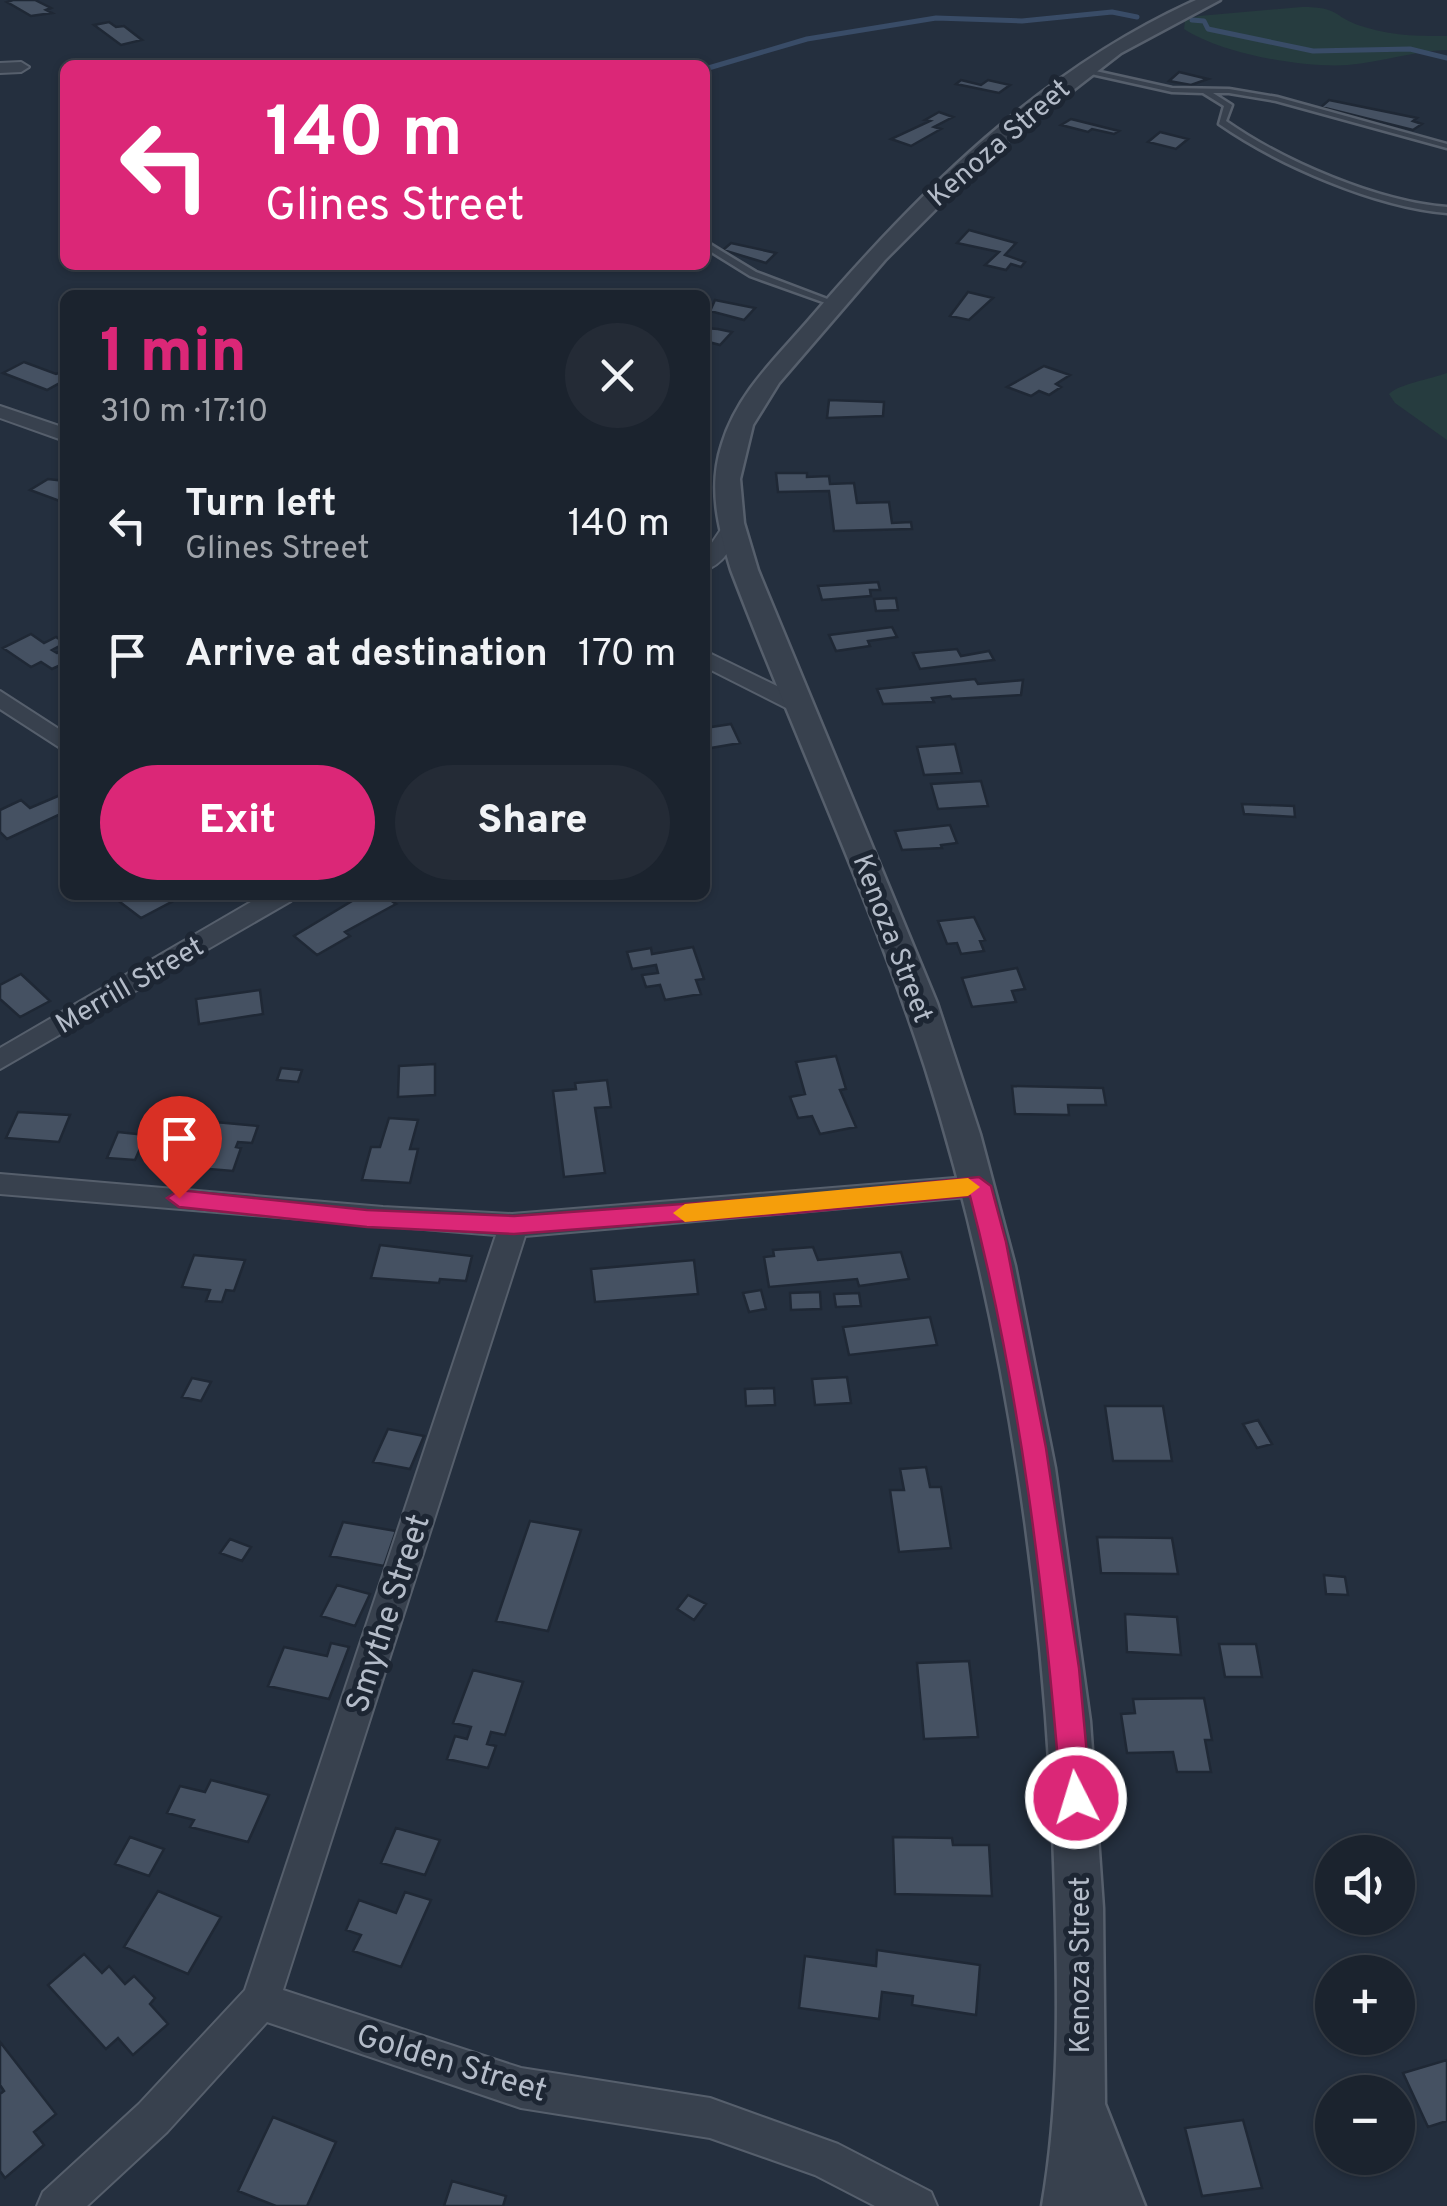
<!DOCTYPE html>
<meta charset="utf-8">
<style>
:root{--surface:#1b232e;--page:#242b36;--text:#f1f3f6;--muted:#a0a4aa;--line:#39404a;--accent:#db2777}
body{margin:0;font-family:Overpass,sans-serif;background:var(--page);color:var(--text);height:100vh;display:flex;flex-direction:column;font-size:38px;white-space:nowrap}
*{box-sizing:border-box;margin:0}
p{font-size:32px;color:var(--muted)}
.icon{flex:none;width:55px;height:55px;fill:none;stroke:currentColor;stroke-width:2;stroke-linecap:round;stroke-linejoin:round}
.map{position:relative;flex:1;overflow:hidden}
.panel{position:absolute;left:60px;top:290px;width:650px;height:610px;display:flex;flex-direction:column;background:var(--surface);border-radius:15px;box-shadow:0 2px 8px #0004,0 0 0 2px var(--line)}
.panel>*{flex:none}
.top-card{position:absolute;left:60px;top:60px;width:650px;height:210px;border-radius:15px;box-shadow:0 2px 8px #0004,0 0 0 2px var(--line);background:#db2777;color:#fff;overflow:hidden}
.fabs{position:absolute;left:1315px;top:1835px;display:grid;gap:20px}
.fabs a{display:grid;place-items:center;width:100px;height:100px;border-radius:50%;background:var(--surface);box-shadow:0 2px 8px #0004,0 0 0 2px var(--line);font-size:50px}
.pin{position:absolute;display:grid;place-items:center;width:85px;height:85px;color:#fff;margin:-102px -42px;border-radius:50% 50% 50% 0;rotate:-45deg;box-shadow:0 0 10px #0007}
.pin .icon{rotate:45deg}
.me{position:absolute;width:110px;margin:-55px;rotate:355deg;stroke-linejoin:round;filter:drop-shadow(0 0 8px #0008)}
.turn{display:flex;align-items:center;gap:35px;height:210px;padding:0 40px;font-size:45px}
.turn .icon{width:130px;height:130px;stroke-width:2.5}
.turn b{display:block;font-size:70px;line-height:85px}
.round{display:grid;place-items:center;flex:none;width:105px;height:105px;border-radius:52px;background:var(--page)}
.summary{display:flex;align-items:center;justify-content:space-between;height:170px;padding:0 40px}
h1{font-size:60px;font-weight:800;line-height:75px;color:var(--accent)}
.action{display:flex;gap:20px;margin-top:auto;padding:20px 40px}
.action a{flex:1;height:115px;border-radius:60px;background:var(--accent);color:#fff;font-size:40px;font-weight:800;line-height:115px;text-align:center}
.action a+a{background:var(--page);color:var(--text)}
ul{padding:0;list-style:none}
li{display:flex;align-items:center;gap:30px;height:130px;padding:0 40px}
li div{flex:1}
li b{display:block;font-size:38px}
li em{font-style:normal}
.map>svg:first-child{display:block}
.green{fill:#263c3f}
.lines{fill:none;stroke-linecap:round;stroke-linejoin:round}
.stream{stroke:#394c67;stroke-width:5}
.building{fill:#455162;stroke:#1f2835;stroke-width:2.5}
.service-casing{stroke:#565f6c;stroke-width:5}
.minor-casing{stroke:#565f6c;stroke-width:4}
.tertiary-casing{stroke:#565f6c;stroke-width:5}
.service{fill:#38414e;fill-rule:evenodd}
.minor{fill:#38414e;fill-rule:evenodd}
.tertiary{fill:#38414e;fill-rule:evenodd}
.route{fill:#db2777;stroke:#8e194d;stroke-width:2.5}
.slow{fill:#f59e0b}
.labels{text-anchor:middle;stroke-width:10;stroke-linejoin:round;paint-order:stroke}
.street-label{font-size:28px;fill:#b4bcc9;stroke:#1d2633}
.near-street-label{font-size:32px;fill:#b4bcc9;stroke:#1d2633}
</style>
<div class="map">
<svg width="1447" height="2206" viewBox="0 0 1447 2206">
<rect width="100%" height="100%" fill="#242f3e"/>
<path class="green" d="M1302 7C1341 7 1331 16 1361 26 1393 36 1415 36 1447 36V50C1413 51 1382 62 1348 65 1303 68 1222 54 1184 29L1185 21 1199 16Z
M1447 373V440L1395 403 1389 394C1399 384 1431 379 1447 373Z"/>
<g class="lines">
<path class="stream" d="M1192 20 1204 21 1208 29 1313 51 1410 49 1447 58
M705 69 807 39 936 18 1022 21 1112 12 1137 17"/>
</g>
<path class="building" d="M13 0H35L51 8 46 10 52 13 31 16 7 2Z
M109 22 116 27 124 26 142 40 121 45 94 25Z
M1179 72 1208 79 1191 85 1169 81Z
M961 80 981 85 988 80 1010 85 999 93 956 84Z
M1329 100 1417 118 1413 121 1422 124 1413 130 1321 107Z
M939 112 953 117 934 127 941 129 911 146 891 139 930 121 925 120Z
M1071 119 1119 131 1114 134 1092 129 1088 132 1061 125Z
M1160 132 1188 139 1176 149 1148 142Z
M969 230 1016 243 1005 255 1025 262 1021 267 1011 264 1006 270 985 265 999 252 957 243Z
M731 243 776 253 766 263 723 250Z
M968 292 993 298 969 320 950 316Z
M715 300 755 308 744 320 710 311Z
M705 328 718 329 732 332 720 345 705 341Z
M24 362 56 374 65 371V380L47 390 3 373Z
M1044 366 1070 375 1056 384 1061 387 1049 395 1039 391 1031 396 1007 387Z
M829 400 884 402 883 416 827 418Z
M776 473H807V477L829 476 830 484 854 483 857 503 889 502 892 523 911 522 912 529 834 531 829 491 778 492Z
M48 479 65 481V503L30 490Z
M878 582 880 590H870L871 596 822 600 818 586Z
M896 598 898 610 876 611 874 599Z
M892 627 897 637 868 641 870 646 836 651 829 635Z
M31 634 44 643 56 637 65 643 52 650 57 653 65 648V663L52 669 41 662 31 667 3 648Z
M957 649 961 656 989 651 994 660 920 669 913 653Z
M975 679 978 684 1023 680 1021 695 952 699 950 696 932 698 934 702 883 704 877 689Z
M731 724 740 743 705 749V728Z
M955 744 962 773 924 775 917 747Z
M981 781 988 806 938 809 931 784Z
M65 793V812L7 839 0 832V810L21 800 30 808Z
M1242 804 1294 806 1295 817 1244 814Z
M950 825 957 843 941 845 942 848 902 850 895 831Z
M168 895 175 900 141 918 112 896Z
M362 895H383L396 904 345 932 350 936 317 955 294 936Z
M974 917 985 940 980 941 984 951 961 954 957 943 947 944 938 921Z
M693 947 704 979 696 980 701 994 665 1000 660 985 646 987 642 975 658 973 656 965 632 969 627 952 651 948 652 954Z
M1017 968 1025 989 1012 991 1016 1002 972 1007 962 978Z
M21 974 50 1001 20 1017 0 999V985Z
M260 990 263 1014 199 1024 196 999Z
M836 1056 846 1089 840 1090 856 1127 820 1134 812 1116 798 1118 790 1097 805 1094 796 1062Z
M435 1064V1095L398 1097 399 1066Z
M281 1068 302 1070 298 1082 277 1080Z
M607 1080 611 1107 595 1108 605 1173 564 1177 553 1091 576 1089 575 1083Z
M1012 1086 1103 1088 1106 1105H1068L1069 1115 1015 1114Z
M18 1112 70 1115 59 1142 6 1138Z
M389 1118 418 1120 410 1149H418L410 1183 362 1180 371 1147H380Z
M215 1122 258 1126 252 1143 238 1142 236 1147 241 1148 233 1171 197 1168Z
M118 1132 146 1135 135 1160 107 1158Z
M380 1245 472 1256 466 1281 440 1279 439 1283 371 1278Z
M813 1247 818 1260 901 1252 909 1279 859 1286 857 1279 769 1287 764 1257 774 1256 773 1250Z
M194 1255 245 1260 234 1291 226 1290 222 1302 206 1301 210 1290 182 1287Z
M694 1260 698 1294 595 1302 591 1269Z
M761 1290 766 1309 749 1312 743 1293Z
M820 1292 821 1309 791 1310 790 1293Z
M859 1293 861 1306 836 1307 834 1294Z
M930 1317 937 1345 849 1355 843 1327Z
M847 1377 851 1403 815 1405 812 1379Z
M192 1378 211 1382 201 1401 182 1397Z
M774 1388 775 1405 746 1406 745 1389Z
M1105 1406H1163L1172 1461H1113Z
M1258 1420 1272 1444 1257 1448 1243 1424Z
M388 1429 424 1436 410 1469 373 1462Z
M926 1467 930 1487H941L951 1548 899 1552 890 1490H904L900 1469Z
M530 1521 581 1530 548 1631 496 1621Z
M343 1522 396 1531 384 1566 330 1556Z
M1097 1537 1172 1538 1178 1574 1101 1573Z
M230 1539 251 1547 242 1561 220 1553Z
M1324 1575 1345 1577 1348 1595 1326 1594Z
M337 1585 370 1594 355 1626 321 1616Z
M688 1595 706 1604 694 1620 677 1609Z
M1125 1614 1177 1617 1181 1655 1127 1652Z
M331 1643 349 1647 329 1699 268 1686 284 1647 327 1656Z
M1219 1644H1256L1262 1677H1225Z
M969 1661 978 1737 924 1739 917 1663Z
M473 1670 523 1682 505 1735 491 1732 487 1744 496 1746 488 1768 447 1759 455 1736 467 1739 471 1727 453 1723Z
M1204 1698 1212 1740H1205L1211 1772H1177L1173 1752 1127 1753 1121 1714 1135 1713 1133 1699Z
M211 1780 269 1795 248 1842 190 1827 194 1820 167 1813 180 1786 205 1792Z
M396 1828 440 1840 425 1875 381 1863Z
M130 1837 164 1849 149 1876 115 1864Z
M893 1837 952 1838 953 1845H989L992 1896 895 1894Z
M158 1891 221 1917 188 1974 124 1947Z
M405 1892 431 1900 401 1967 353 1951 361 1935 346 1930 359 1900 396 1913Z
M877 1950 980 1965 976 2015 912 2005 913 1996 882 1992 879 2019 799 2008 805 1956 876 1966Z
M84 1954 102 1973 109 1966 125 1984 134 1976 155 1998 150 2004 168 2024 133 2055 118 2038 106 2049 48 1985Z
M0 2042 56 2114 34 2132 44 2145 5 2178 0 2171V2094L4 2091 0 2085Z
M1447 2060V2121L1428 2127 1403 2073Z
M273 2117 336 2142 307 2206H276L238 2191Z
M1243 2120 1262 2188 1202 2196 1185 2128Z
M452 2181 506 2196 503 2206H444Z"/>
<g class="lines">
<g class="service-casing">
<path id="service" d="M1082 68 1172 88 1229 89 1277 97 1447 144V148L1276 101 1229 93H1213L1232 105 1226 121C1283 161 1378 202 1447 207V213C1375 207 1278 165 1219 124L1224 106 1203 93 1172 92 1082 72Z
M705 241 756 272 838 303 831 305 750 276 705 248Z"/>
</g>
<g class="minor-casing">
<path id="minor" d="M0 63 21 62 29 67 21 72 0 73Z
M0 406 65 428V441L0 418Z
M733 520 743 526C734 543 725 564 705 570V553L726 522Z
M705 651 808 701 811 706 808 711H792L705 667Z
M0 691 65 733V751L0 709Z
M263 895H295L291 901 0 1069V1048Z
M0 1174 383 1207 512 1214 979 1176 989 1179 993 1186 989 1193 979 1196 525 1236 283 1990 521 2068 710 2098 838 2144 931 2192 937 2206H875L815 2175 710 2138 521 2108 267 2022 167 2132 87 2206H37L43 2192 139 2104 245 1990 496 1235 0 1194Z"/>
</g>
<g class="tertiary-casing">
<path id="tertiary" d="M1196 0H1220L1121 53 991 154 885 260 779 383 753 425 740 479 744 523 758 570 937 1003 980 1134 1015 1266 1055 1468 1090 1721 1103 1908 1105 2104 1145 2206H1042C1060 2102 1058 1998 1055 1893 1048 1620 1008 1328 925 1067 870 897 794 736 731 570 718 527 708 487 722 444 737 394 775 359 808 321 918 193 1040 70 1196 0Z"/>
</g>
<use href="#service" class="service"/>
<use href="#minor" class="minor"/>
<use href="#tertiary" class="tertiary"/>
</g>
<path class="route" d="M979 1177 991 1186 1006 1242 1046 1448 1079 1668 1091 1798 1086 1807 1076 1811 1066 1807 1061 1798C1045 1597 1021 1391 970 1196L795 1213 514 1234 367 1227 179 1207 167 1198 179 1190 367 1210 514 1216 795 1196Z"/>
<path class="slow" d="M968 1178 980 1187 968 1196 685 1222 673 1213 685 1204Z"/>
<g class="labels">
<g class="street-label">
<text transform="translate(998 142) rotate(-41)" y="10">Kenoza Street</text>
<text transform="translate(894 938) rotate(69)" y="10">Kenoza Street</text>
<text transform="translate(129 984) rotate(-30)" y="10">Merrill Street</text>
<text transform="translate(1079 1965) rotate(-90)" y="10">Kenoza Street</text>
</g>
<g class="near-street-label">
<text transform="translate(387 1613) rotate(-72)" y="11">Smythe Street</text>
<text transform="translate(452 2062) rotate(17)" y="11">Golden Street</text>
</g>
</g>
</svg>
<div class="fabs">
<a><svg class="icon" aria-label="sound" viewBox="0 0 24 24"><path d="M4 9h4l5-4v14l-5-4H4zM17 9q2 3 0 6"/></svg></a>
<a>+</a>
<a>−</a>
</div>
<div class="pin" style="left:179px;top:1198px;background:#d93025"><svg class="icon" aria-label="arrive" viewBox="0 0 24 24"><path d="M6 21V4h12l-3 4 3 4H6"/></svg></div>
<svg class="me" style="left:1076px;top:1798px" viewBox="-20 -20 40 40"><circle r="17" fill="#db2777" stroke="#fff" stroke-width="3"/><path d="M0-11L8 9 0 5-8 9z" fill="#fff"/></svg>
<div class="top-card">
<div class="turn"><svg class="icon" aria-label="left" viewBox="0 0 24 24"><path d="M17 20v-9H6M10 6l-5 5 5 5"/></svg><div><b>140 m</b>Glines Street</div></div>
</div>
<section class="panel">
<div class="summary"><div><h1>1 min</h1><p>310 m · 17:10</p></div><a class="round"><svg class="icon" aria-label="close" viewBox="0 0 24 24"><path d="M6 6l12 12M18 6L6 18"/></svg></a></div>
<ul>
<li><svg class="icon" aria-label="left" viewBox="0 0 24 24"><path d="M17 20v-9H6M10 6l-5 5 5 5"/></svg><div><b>Turn left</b><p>Glines Street</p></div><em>140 m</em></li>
<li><svg class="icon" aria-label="arrive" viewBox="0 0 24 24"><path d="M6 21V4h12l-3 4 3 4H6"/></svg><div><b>Arrive at destination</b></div><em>170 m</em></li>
</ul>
<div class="action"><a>Exit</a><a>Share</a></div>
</section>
</div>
